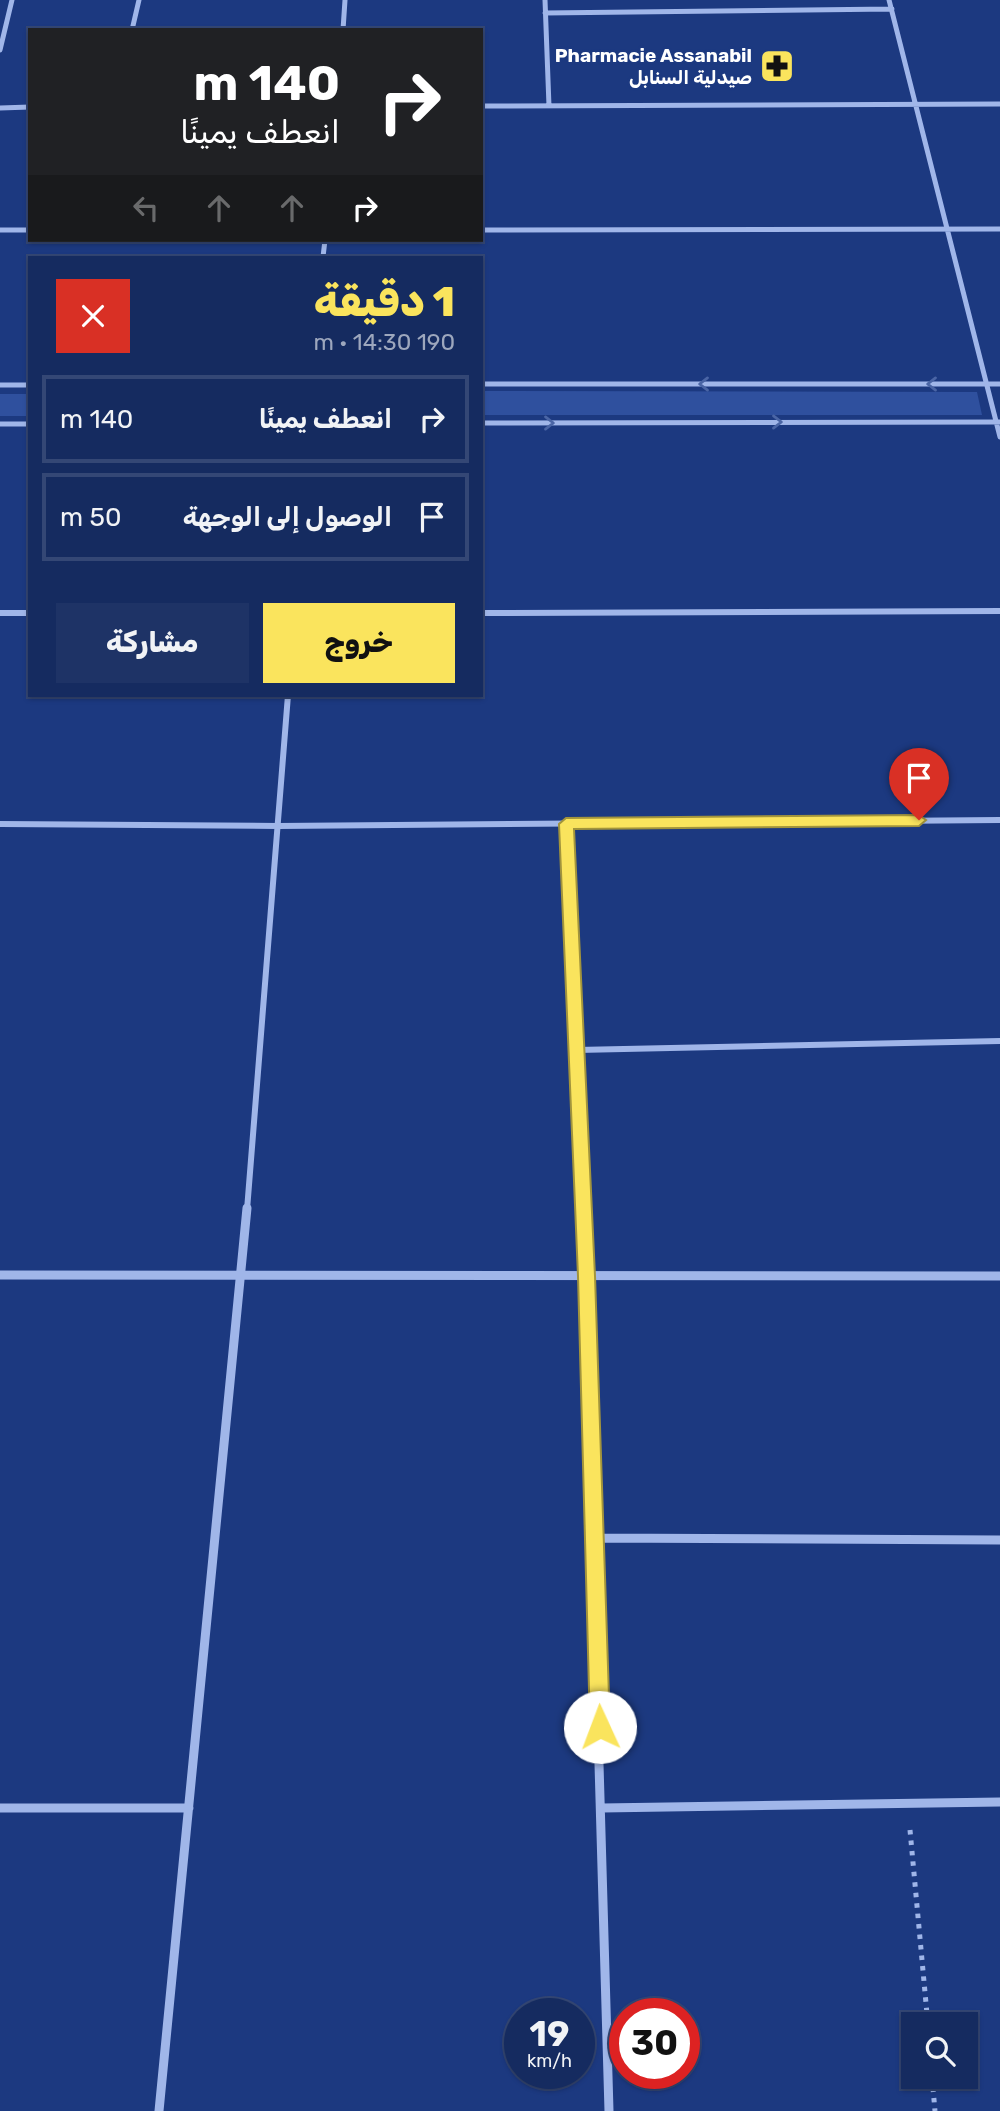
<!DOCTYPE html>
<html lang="ar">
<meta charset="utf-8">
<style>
:root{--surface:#152b60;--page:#1e3366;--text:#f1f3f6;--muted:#9da7bd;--line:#344775;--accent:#fae45d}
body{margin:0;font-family:Rubik,Vazirmatn,sans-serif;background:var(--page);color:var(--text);direction:rtl;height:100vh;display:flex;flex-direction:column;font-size:26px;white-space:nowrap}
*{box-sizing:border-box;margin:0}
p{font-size:23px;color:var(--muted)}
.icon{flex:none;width:38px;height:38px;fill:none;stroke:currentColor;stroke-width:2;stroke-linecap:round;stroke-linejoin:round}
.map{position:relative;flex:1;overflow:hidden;direction:ltr}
.drawer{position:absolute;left:28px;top:256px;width:455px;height:441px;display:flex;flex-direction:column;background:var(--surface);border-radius:0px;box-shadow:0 2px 5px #0004,0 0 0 2px var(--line);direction:rtl}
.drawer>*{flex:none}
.banner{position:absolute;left:28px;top:28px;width:455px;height:214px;border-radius:0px;box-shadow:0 2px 5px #0004,0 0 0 2px var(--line);direction:rtl;background:#202124;color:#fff;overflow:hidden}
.controls{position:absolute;left:901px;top:2012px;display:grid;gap:14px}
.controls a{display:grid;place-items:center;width:77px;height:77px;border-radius:0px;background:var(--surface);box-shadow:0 2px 5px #0004,0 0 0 2px var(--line);font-size:35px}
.speed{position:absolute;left:504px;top:1998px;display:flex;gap:14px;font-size:35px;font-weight:700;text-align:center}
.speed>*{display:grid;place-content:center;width:91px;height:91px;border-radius:50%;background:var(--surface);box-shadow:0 2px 5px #0004,0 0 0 2px var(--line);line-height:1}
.speed small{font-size:18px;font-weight:400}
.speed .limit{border:10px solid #d22;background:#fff;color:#111}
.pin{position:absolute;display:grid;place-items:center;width:60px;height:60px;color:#fff;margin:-72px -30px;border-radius:50% 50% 50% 0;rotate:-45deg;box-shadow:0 0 7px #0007}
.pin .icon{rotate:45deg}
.me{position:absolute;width:77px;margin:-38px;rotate:358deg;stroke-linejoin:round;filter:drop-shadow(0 0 5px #0008)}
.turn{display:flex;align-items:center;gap:24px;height:147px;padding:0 28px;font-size:32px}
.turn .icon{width:91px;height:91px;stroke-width:2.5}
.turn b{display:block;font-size:49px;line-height:60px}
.lanes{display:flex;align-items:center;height:66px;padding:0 28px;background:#0003;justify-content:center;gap:35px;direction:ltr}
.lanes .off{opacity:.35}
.round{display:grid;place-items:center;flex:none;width:74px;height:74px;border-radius:0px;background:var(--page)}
.overview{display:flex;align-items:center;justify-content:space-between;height:119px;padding:0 28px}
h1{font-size:42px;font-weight:800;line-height:52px;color:var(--accent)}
.cta{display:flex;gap:14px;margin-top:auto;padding:14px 28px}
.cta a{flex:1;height:80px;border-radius:0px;background:var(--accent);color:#111;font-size:28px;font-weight:800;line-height:80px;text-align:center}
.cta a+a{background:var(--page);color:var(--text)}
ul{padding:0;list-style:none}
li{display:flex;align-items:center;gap:21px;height:88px;margin:0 14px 10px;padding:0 14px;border:4px solid var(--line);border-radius:0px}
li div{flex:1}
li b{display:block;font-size:26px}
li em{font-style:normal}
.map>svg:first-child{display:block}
.green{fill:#2f509e}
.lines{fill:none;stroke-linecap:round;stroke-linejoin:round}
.path{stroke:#a0b6e9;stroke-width:5;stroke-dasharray:4.5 6;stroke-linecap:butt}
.street-far2{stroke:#a0b6e9;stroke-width:5}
.street-far1{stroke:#a0b6e9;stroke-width:6}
.street{stroke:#a0b6e9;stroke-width:9}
.oneway{stroke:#4a65a5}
.route{fill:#fae45d;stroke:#a2943c;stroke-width:2}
.labels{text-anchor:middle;stroke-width:5;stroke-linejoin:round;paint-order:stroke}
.far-poi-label{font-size:19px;font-weight:bold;fill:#fff;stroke:#1c3980;text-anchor:end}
</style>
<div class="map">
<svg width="1000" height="2111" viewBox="0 0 1000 2111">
<rect width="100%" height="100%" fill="#1c3980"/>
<path class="green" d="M481 391 977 392 982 415H481Z
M0 394H30V416H0Z"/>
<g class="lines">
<path class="path" d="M910 1830 928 2025
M932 2077 935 2111"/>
<path class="street-far2" d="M545 0 549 106
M889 0 1000 437
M545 13 892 9
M132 30 139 0
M343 30 345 0
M0 50 12 0
M481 106 1000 104
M0 108 30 107
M0 230H30
M481 230 1000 229
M323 257 325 240
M481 384H1000
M0 385H30
M481 423 1000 422
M0 424H30"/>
<path class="street-far1" d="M0 613H30
M481 613 1000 611
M0 824 278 826 1000 820
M566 824 583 1210
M577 1050 1000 1041
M247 1210 288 695"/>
<path class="street" d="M583 1208 609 2111
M0 1275 1000 1276
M594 1538 1000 1540
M0 1808H189
M602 1808 1000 1802
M159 2111 247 1208"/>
</g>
<defs><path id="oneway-chevron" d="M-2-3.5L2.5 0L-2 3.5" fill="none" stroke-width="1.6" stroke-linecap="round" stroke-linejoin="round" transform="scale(1.75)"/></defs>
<g class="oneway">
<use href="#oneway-chevron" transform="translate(704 384) rotate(-180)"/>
<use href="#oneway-chevron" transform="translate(932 384) rotate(-180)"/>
<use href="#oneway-chevron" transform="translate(777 422)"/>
<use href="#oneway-chevron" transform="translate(549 423)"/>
</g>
<path class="route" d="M919 815 926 820 919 826 574 829 595 1276 610 1727 607 1734 600 1737 593 1734 590 1727 578 1276 559 824 566 818Z"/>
<defs>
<g id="pharmacy-square" transform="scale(1.75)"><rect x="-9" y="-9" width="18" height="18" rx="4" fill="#fae45d" stroke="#1c3980"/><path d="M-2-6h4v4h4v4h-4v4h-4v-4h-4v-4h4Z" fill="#111"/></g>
</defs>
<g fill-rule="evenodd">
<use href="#pharmacy-square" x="777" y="66"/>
</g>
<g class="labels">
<g class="far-poi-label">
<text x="752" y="62">Pharmacie Assanabil<tspan x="752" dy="22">صيدلية السنابل</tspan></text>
</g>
</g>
</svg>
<div class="controls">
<a><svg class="icon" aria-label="search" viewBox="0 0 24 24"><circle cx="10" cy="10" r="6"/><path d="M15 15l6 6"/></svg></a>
</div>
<div class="speed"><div>19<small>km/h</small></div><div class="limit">30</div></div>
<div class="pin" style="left:919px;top:820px;background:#d93025"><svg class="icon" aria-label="arrive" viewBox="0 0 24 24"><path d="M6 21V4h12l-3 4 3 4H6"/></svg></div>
<svg class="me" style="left:600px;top:1727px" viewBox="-20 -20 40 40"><circle r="19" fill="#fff"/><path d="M0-13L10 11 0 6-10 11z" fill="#fae45d"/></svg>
<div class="banner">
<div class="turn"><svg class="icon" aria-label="right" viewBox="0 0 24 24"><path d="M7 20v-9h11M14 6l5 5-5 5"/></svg><div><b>140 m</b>انعطف يمينًا</div></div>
<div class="lanes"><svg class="icon off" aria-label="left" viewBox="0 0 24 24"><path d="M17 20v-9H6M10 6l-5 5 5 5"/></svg><svg class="icon off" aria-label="ahead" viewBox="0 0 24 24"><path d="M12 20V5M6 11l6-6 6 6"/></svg><svg class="icon off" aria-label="ahead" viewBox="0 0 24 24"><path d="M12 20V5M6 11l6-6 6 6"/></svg><svg class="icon" aria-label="right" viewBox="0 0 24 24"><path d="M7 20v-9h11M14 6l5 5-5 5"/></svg></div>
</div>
<section class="drawer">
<div class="overview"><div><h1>1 دقيقة</h1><p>190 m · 14:30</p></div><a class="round" style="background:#d93025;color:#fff"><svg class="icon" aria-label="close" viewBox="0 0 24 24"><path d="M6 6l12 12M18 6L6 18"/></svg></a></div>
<ul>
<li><svg class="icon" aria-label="right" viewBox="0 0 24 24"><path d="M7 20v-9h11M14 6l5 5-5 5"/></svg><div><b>انعطف يمينًا</b></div><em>140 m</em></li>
<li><svg class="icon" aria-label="arrive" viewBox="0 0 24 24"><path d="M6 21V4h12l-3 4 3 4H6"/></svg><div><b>الوصول إلى الوجهة</b></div><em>50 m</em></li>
</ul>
<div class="cta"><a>خروج</a><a>مشاركة</a></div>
</section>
</div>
